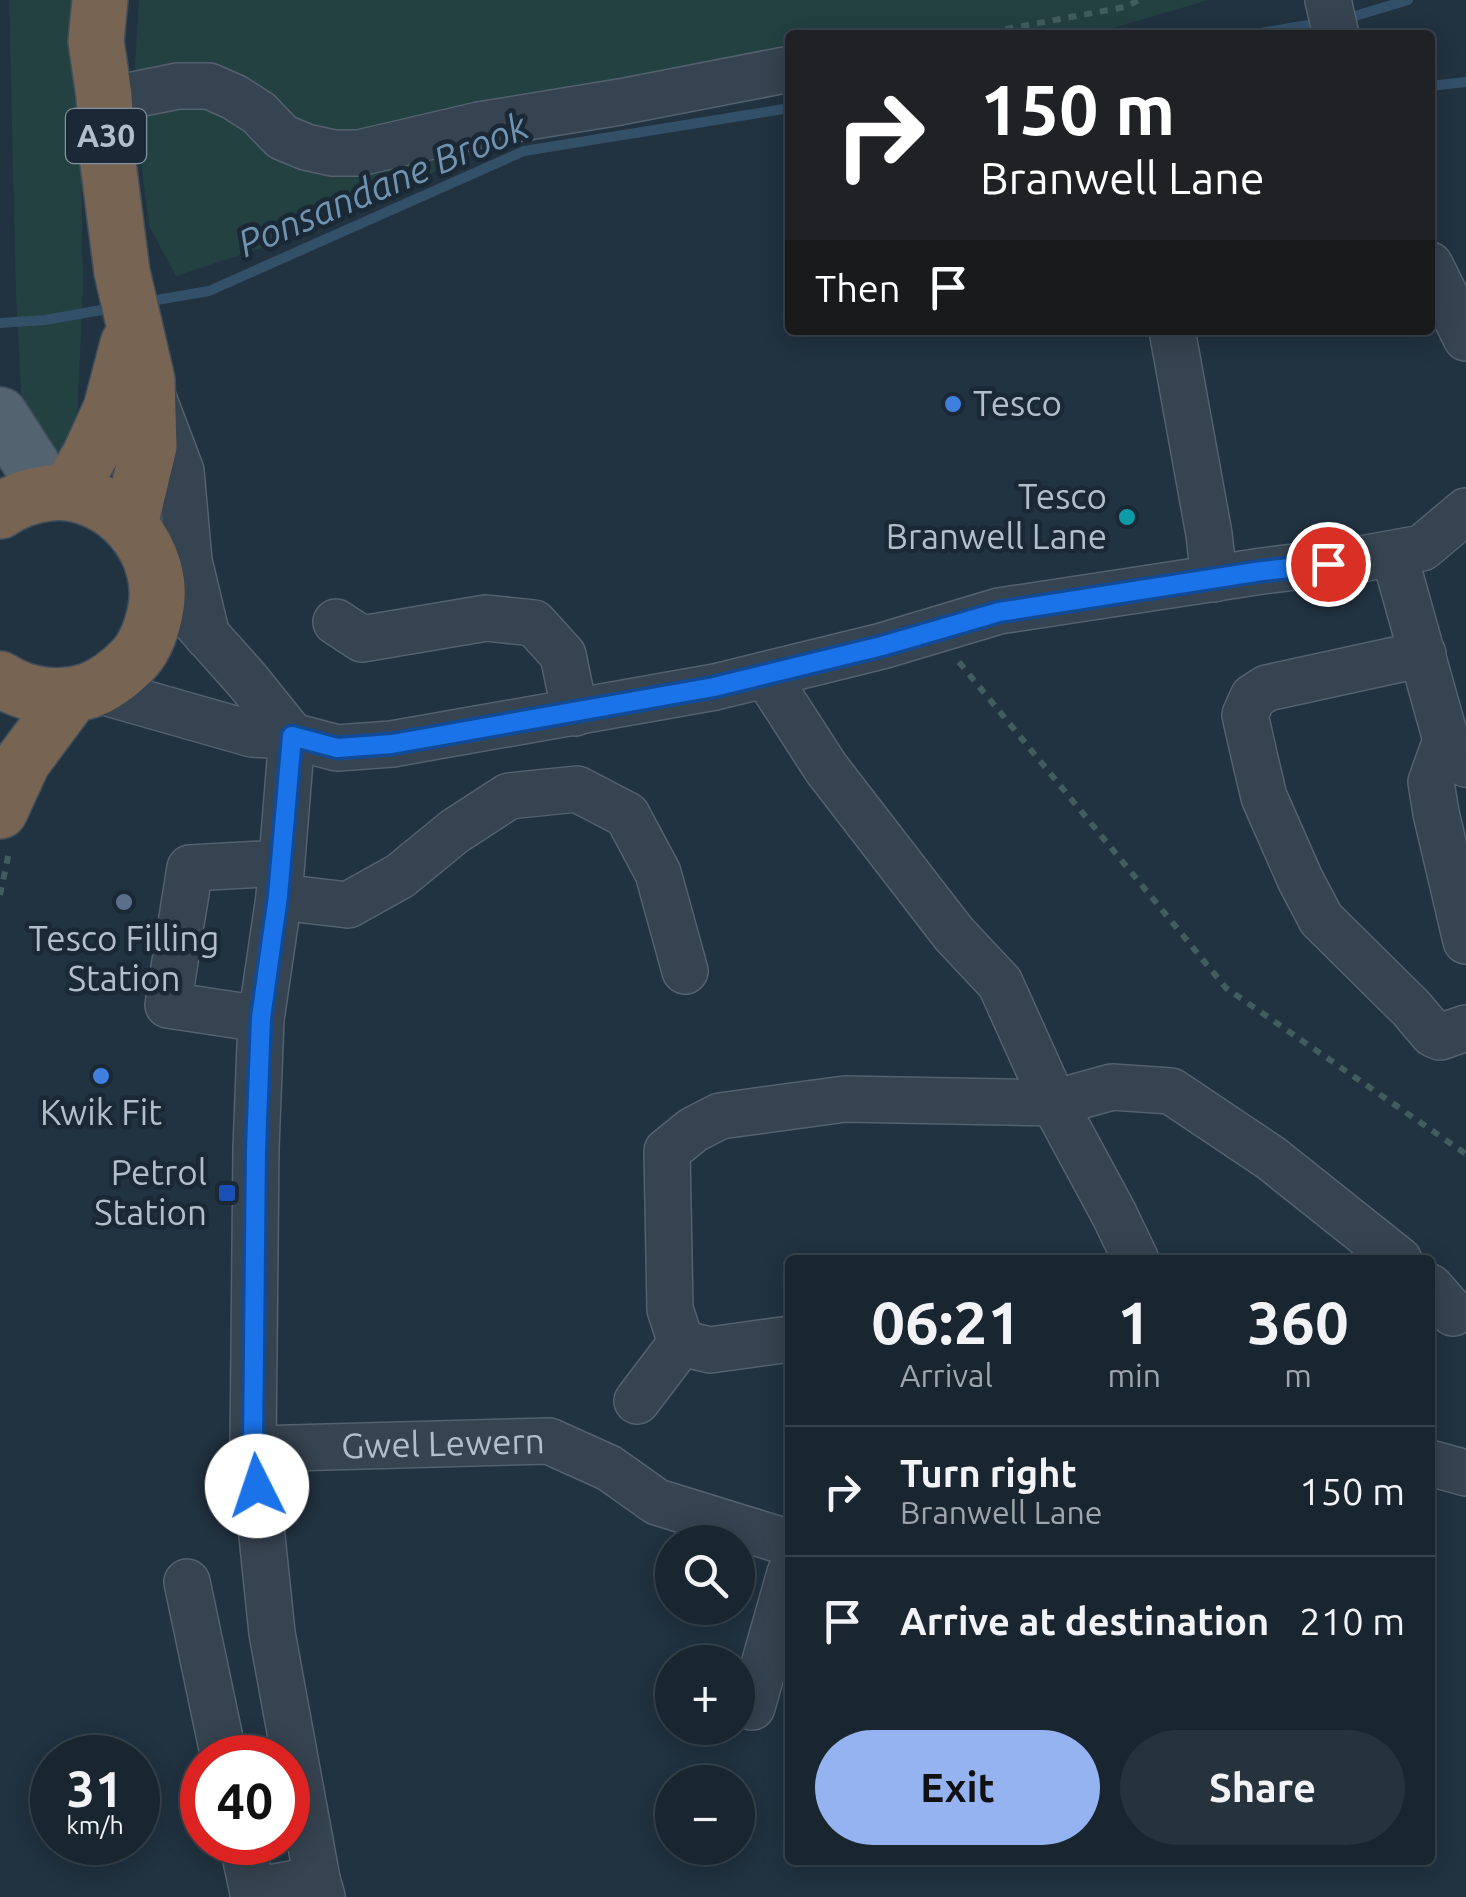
<!DOCTYPE html>
<meta charset="utf-8">
<style>
:root{--surface:#192630;--page:#26323c;--text:#f1f3f6;--muted:#9fa5ab;--line:#37434c;--accent:#95b2f1}
body{margin:0;font-family:Ubuntu,sans-serif;background:var(--page);color:var(--text);height:100vh;display:flex;flex-direction:column;font-size:38px;white-space:nowrap}
*{box-sizing:border-box;margin:0}
p{font-size:32px;color:var(--muted)}
.icon{flex:none;width:55px;height:55px;fill:none;stroke:currentColor;stroke-width:2;stroke-linecap:round;stroke-linejoin:round}
.map{position:relative;flex:1;overflow:hidden}
.panel{position:absolute;left:785px;top:1255px;width:650px;height:610px;display:flex;flex-direction:column;background:var(--surface);border-radius:10px;box-shadow:0 5px 25px #0003,0 0 0 2px var(--line)}
.panel>*{flex:none}
.hud{position:absolute;left:785px;top:30px;width:650px;height:305px;border-radius:10px;box-shadow:0 5px 25px #0003,0 0 0 2px var(--line);background:#202124;color:#fff;overflow:hidden}
.fabs{position:absolute;left:655px;top:1525px;display:grid;gap:20px}
.fabs a{display:grid;place-items:center;width:100px;height:100px;border-radius:50%;background:var(--surface);box-shadow:0 5px 25px #0003,0 0 0 2px var(--line);font-size:50px}
.speed{position:absolute;left:30px;top:1735px;display:flex;gap:20px;font-size:50px;font-weight:700;text-align:center}
.speed>*{display:grid;place-content:center;width:130px;height:130px;border-radius:50%;background:var(--surface);box-shadow:0 5px 25px #0003,0 0 0 2px var(--line);line-height:1}
.speed small{font-size:25px;font-weight:400}
.speed .limit{border:15px solid #d22;background:#fff;color:#111}
.pin{position:absolute;display:grid;place-items:center;width:85px;height:85px;color:#fff;margin:-42px;border:5px solid #fff;border-radius:50%;box-shadow:0 2px 10px #0007}
.me{position:absolute;width:110px;margin:-55px;rotate:356deg;stroke-linejoin:round;filter:drop-shadow(0 0 8px #0008)}
.turn{display:flex;align-items:center;gap:35px;height:210px;padding:0 30px;font-size:45px}
.turn .icon{width:130px;height:130px;stroke-width:2.5}
.turn b{display:block;font-size:70px;line-height:85px}
.then{display:flex;align-items:center;height:95px;padding:0 30px;background:#0003;gap:20px;font-size:38px}
.eta{display:flex;justify-content:space-evenly;align-items:center;height:170px;text-align:center}
.eta b{font-size:60px;font-weight:700;line-height:70px}
.primary-button{display:flex;gap:20px;margin-top:auto;padding:20px 30px}
.primary-button a{flex:1;height:115px;border-radius:60px;background:var(--accent);color:#111;font-size:40px;font-weight:700;line-height:115px;text-align:center}
.primary-button a+a{background:var(--page);color:var(--text)}
ul{padding:0;list-style:none}
li{display:flex;align-items:center;gap:30px;height:130px;padding:0 30px;border-top:2px solid var(--line)}
li div{flex:1}
li b{display:block;font-size:38px}
li em{font-style:normal}
.map>svg:first-child{display:block}
.green{fill:#234141}
.lines{fill:none;stroke-linecap:round;stroke-linejoin:round}
.stream{stroke:#335069;stroke-width:10}
.minor-casing{stroke:#54616e;stroke-width:48}
.major-casing{stroke:#424f5c;stroke-width:58}
.highway-casing{stroke:#414e5b;stroke-width:58}
.path{stroke:#425d5d;stroke-width:6;stroke-dasharray:8 8;stroke-linecap:butt}
.minor{stroke:#364350;stroke-width:45}
.major{stroke:#546370;stroke-width:55}
.highway{stroke:#776452;stroke-width:55}
.route-casing{stroke:#114b97;stroke-width:25}
.route{stroke:#1a73e8;stroke-width:18}
.shop-dot{fill:#3f7fe0;stroke:#1b2835;stroke-width:4}
.culture-dot{fill:#0f9aa8;stroke:#1b2835;stroke-width:4}
.service-dot{fill:#5c6f8a;stroke:#1b2835;stroke-width:4}
.transit-dot{fill:#1a4fb4;stroke:#1b2835;stroke-width:4}
.labels{text-anchor:middle;stroke-width:9;stroke-linejoin:round;paint-order:stroke}
.shield{fill:#1b2835;stroke:#85919e;stroke-width:2.5}
.shield-label{font-size:32px;font-weight:bold;fill:#b2becb}
.poi-label{font-size:35px;fill:#b2becb;stroke:#1b2835;text-anchor:end}
.street-label{font-size:35px;fill:#b2becb;stroke:#1b2835}
.water-label{font-size:38px;font-style:italic;fill:#6f93b1;stroke:#1b2835}
</style>
<div class="map">
<svg width="1466" height="1897" viewBox="0 0 1466 1897">
<rect width="100%" height="100%" fill="#213240"/>
<path class="green" d="M9 0H85L80 94 83 289 77 420 61 461 22 412 16 293Z
M139 0H1209L1089 35H790V90L511 137 280 242 176 276 149 226 133 95Z"/>
<g class="lines">
<path class="stream" d="M1342 20 1408 0
M1248 35 1320 23
M1430 86 1466 82
M145 302 209 291 524 151 790 108
M0 323 45 320 113 308"/>
<g class="minor-casing">
<g id="minor">
<path d="M1328 0 1336 35"/>
<path d="M104 96 133 95 178 86H209L234 97 259 113 282 137 306 147 333 153H359L479 125 620 102 790 69"/>
<path d="M1430 265 1466 338"/>
<path d="M1172 330 1209 534 1214 579"/>
<path d="M154 400 181 471 189 561 207 636"/>
<path d="M1394 554 1446 740 1466 764"/>
<path d="M189 615 247 680 292 736"/>
<path d="M336 622 362 639 486 618 534 623 563 655 575 713"/>
<path d="M1423 654 1267 688 1253 697 1245 715 1255 759 1264 797 1300 879 1321 919 1411 1008 1433 1034 1440 1037 1466 1028"/>
<path d="M766 675 826 768 954 934 1000 983 1054 1103 1114 1214 1136 1260"/>
<path d="M94 689 252 734 292 736 337 748 392 744 715 687 882 646 999 611 1262 571 1361 559 1422 548 1466 511"/>
<path d="M292 736 279 897 261 1019 256 1148 253 1449 272 1633 317 1879 322 1897"/>
<path d="M1446 740 1431 782 1436 813 1466 941"/>
<path d="M279 897 348 905 400 876 455 831 509 796 577 789 627 815 658 873 685 971"/>
<path d="M261 1019 168 1005 190 868 281 863"/>
<path d="M1430 1287 1453 1313"/>
<path d="M790 1339 710 1350 681 1343 670 1309 667 1151 693 1130 720 1116 845 1099 1054 1103 1112 1087 1171 1091 1271 1158 1399 1260"/>
<path d="M637 1401 681 1343"/>
<path id="s1" d="M253 1449 549 1441 609 1468 657 1502 790 1543"/>
<path d="M1430 1463 1466 1473"/>
<path d="M187 1582 224 1758"/>
<path d="M752 1707 790 1573"/>
<path d="M242 1842 254 1897"/>
<path d="M253 1891 317 1879"/>
</g>
</g>
<g class="major-casing">
<path id="major" d="M0 415 50 493"/>
</g>
<g class="highway-casing">
<path id="highway" d="M100 0 96 41 104 96 108 163 122 272 147 380 149 446 130 525
M68 493 90 455 111 409 128 344
M0 511C15 501 32 495 50 493 114 487 169 552 155 613 151 631 145 648 132 661 119 674 105 685 88 691 58 700 26 696 0 679
M0 811 23 761 72 695"/>
</g>
<path class="path" d="M974 35 1125 7 1139 0
M959 662 1226 988 1466 1154
M0 895 9 852"/>
<use href="#minor" class="minor"/>
<use href="#major" class="major"/>
<use href="#highway" class="highway"/>
</g>
<g class="lines">
<g class="route-casing">
<path id="route" d="M257 1486 253 1449 256 1148 261 1018 278 896 292 736 337 748 392 744 714 687 882 646 999 612 1262 571 1328 564"/>
</g>
<use href="#route" class="route"/>
</g>
<g class="shop-dot">
<circle cx="953" cy="404" r="10"/>
<circle cx="101" cy="1076" r="10"/>
</g>
<circle class="culture-dot" cx="1127" cy="517" r="10"/>
<circle class="service-dot" cx="124" cy="902" r="10"/>
<rect class="transit-dot" x="217" y="1183" width="20" height="20" rx="5"/>
<g class="labels">
<rect class="shield" x="66" y="109" width="80" height="54" rx="8"/>
<g class="shield-label">
<text x="106" y="147">A30</text>
</g>
<g class="poi-label">
<text x="973" y="416" text-anchor="start">Tesco</text>
<text x="1107" y="509">Tesco<tspan x="1107" dy="40">Branwell Lane</tspan></text>
<text x="124" y="951" text-anchor="middle">Tesco Filling<tspan x="124" dy="40">Station</tspan></text>
<text x="101" y="1125" text-anchor="middle">Kwik Fit</text>
<text x="207" y="1185">Petrol<tspan x="207" dy="40">Station</tspan></text>
</g>
<g class="street-label">
<text dy="12" stroke="none"><textPath href="#s1" startOffset="190">Gwel Lewern</textPath></text>
</g>
<g class="water-label">
<text transform="translate(383 185) rotate(-23)" y="13">Ponsandane Brook</text>
</g>
</g>
</svg>
<div class="fabs">
<a><svg class="icon" aria-label="search" viewBox="0 0 24 24"><circle cx="10" cy="10" r="6"/><path d="M15 15l6 6"/></svg></a>
<a>+</a>
<a>−</a>
</div>
<div class="speed"><div>31<small>km/h</small></div><div class="limit">40</div></div>
<div class="pin" style="left:1328px;top:564px;background:#d93025"><svg class="icon" aria-label="arrive" viewBox="0 0 24 24"><path d="M6 21V4h12l-3 4 3 4H6"/></svg></div>
<svg class="me" style="left:257px;top:1486px" viewBox="-20 -20 40 40"><circle r="19" fill="#fff"/><path d="M0-13L10 11 0 6-10 11z" fill="#1a73e8"/></svg>
<div class="hud">
<div class="turn"><svg class="icon" aria-label="right" viewBox="0 0 24 24"><path d="M7 20v-9h11M14 6l5 5-5 5"/></svg><div><b>150 m</b>Branwell Lane</div></div>
<div class="then">Then<svg class="icon" aria-label="arrive" viewBox="0 0 24 24"><path d="M6 21V4h12l-3 4 3 4H6"/></svg></div>
</div>
<section class="panel">
<div class="eta">
<div><b>06:21</b><p>Arrival</p></div>
<div><b>1</b><p>min</p></div>
<div><b>360</b><p>m</p></div>
</div>
<ul>
<li><svg class="icon" aria-label="right" viewBox="0 0 24 24"><path d="M7 20v-9h11M14 6l5 5-5 5"/></svg><div><b>Turn right</b><p>Branwell Lane</p></div><em>150 m</em></li>
<li><svg class="icon" aria-label="arrive" viewBox="0 0 24 24"><path d="M6 21V4h12l-3 4 3 4H6"/></svg><div><b>Arrive at destination</b></div><em>210 m</em></li>
</ul>
<div class="primary-button"><a>Exit</a><a>Share</a></div>
</section>
</div>
